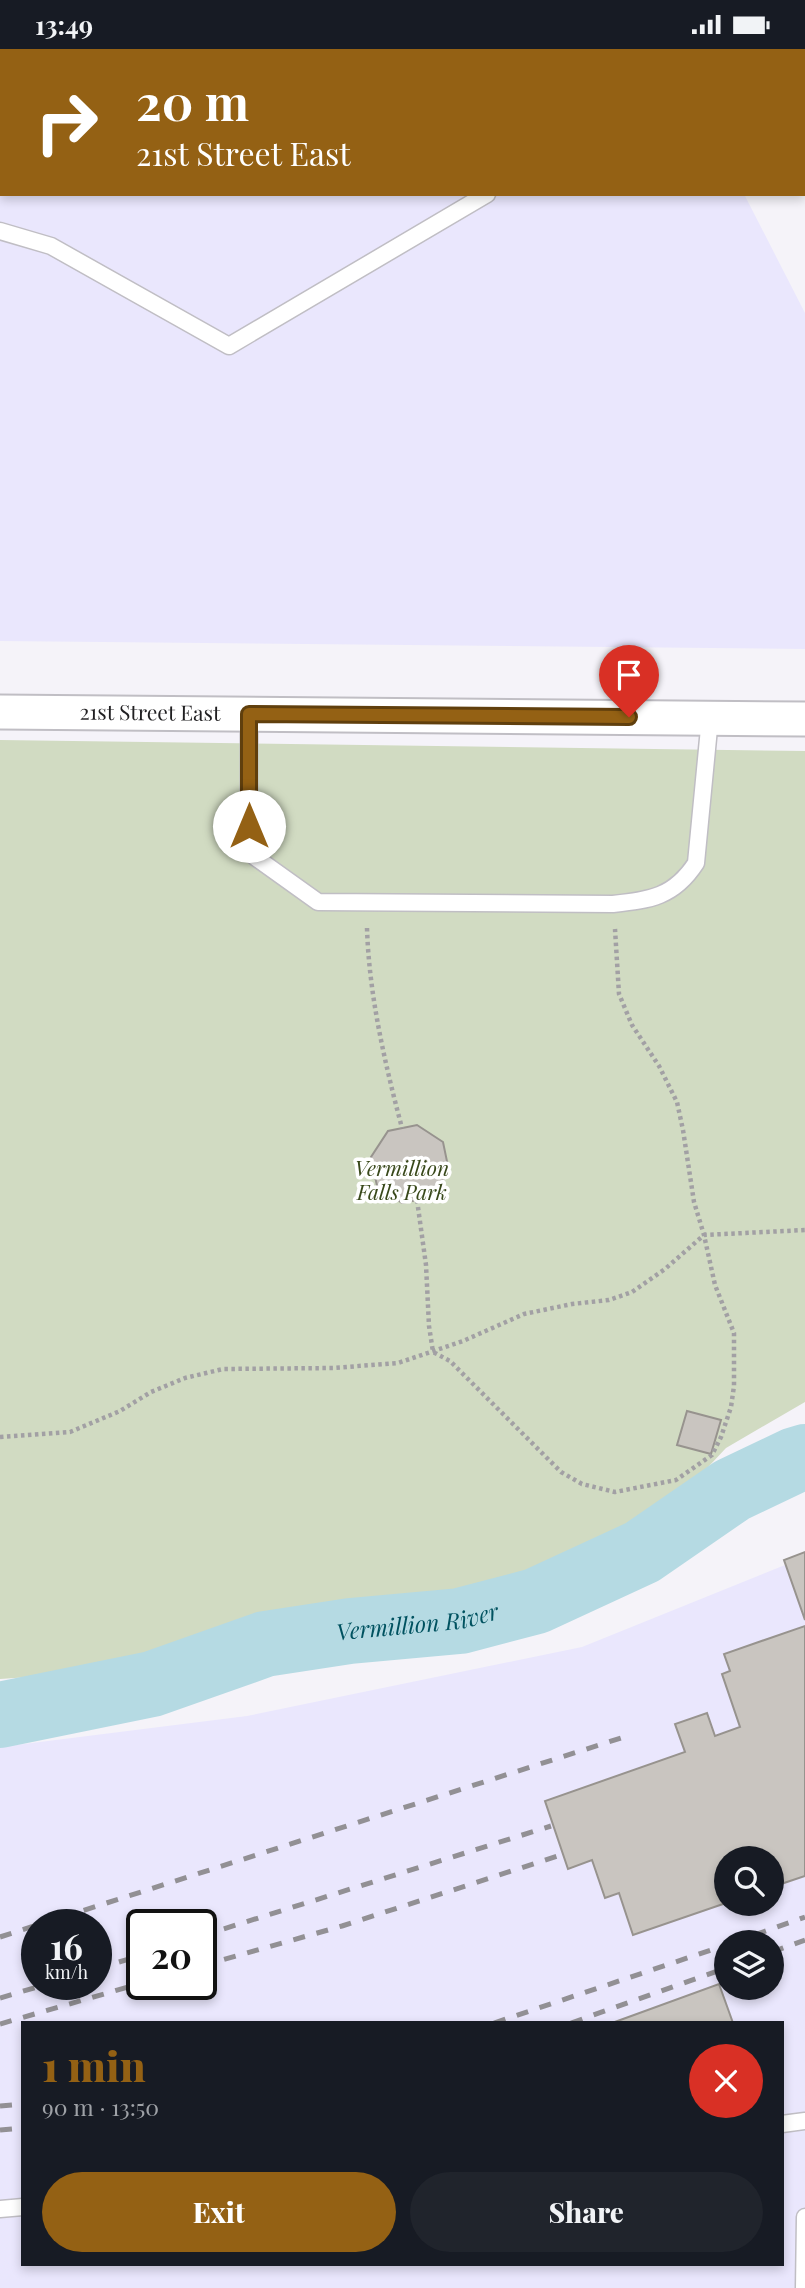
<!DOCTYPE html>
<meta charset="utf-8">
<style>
:root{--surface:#171b24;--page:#20242c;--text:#f1f3f6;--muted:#9ea1a6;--accent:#946114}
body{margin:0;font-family:"Playfair Display",serif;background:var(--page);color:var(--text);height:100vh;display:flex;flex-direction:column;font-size:26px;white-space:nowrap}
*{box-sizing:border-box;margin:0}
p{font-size:23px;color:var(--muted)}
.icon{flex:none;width:38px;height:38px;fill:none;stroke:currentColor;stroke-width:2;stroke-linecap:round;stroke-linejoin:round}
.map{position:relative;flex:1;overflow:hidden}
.panel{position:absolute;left:21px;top:1972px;width:763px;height:245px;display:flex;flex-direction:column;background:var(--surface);border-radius:0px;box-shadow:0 4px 10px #0003}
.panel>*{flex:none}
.banner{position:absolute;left:0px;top:0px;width:805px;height:147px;box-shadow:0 4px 10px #0003;background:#946114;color:#fff;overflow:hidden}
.tools{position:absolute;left:714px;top:1797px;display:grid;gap:14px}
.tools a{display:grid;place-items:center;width:70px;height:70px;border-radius:50%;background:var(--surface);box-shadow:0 4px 10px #0003;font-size:35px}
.speed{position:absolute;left:21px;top:1860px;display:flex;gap:14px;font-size:35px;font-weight:700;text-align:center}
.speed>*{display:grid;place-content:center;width:91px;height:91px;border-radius:50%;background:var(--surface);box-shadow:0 4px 10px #0003;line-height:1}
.speed small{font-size:18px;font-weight:400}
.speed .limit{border:4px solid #111;border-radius:10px;background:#fff;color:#111}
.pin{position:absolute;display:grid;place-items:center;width:60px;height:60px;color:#fff;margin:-72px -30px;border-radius:50% 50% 50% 0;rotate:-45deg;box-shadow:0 0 7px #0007}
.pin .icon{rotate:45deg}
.me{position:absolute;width:77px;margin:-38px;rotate:0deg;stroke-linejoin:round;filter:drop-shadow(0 0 5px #0008)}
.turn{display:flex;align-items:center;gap:24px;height:147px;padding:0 21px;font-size:32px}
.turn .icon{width:91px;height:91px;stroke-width:2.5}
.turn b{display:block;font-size:49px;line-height:60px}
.round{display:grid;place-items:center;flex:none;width:74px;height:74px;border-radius:37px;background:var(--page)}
.summary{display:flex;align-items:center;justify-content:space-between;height:119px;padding:0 21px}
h1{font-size:42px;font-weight:800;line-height:52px;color:var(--accent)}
.button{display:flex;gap:14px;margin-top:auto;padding:14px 21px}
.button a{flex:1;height:80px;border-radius:42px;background:var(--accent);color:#fff;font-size:28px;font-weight:800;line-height:80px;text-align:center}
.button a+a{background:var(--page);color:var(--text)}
.status{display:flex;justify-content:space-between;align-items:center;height:49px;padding:0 35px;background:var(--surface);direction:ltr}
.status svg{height:19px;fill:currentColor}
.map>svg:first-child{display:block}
.industrial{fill:#eae7fd;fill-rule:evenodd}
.green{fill:#d1dbc2}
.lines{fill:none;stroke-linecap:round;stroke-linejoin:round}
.river{stroke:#b5dae3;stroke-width:66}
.building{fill:#c9c5c0;stroke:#97938e;stroke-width:2}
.lane-casing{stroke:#c0bec4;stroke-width:19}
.street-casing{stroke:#c0bec4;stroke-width:37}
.path{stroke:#a2a0a4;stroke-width:4.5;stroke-dasharray:3.5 3.5;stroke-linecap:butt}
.lane{stroke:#fff;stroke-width:16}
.street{stroke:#fff;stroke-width:33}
.rail{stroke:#929094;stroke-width:5;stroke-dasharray:12 12;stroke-linecap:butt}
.route-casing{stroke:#603f0d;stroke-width:18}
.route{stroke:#946114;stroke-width:12}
.labels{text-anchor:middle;stroke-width:7;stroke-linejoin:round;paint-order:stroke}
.street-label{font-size:21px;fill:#201f21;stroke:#fff}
.park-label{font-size:21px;font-style:italic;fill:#38481a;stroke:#fff}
.water-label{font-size:23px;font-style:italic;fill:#005260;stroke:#fff}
</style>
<div class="status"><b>13:49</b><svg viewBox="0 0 49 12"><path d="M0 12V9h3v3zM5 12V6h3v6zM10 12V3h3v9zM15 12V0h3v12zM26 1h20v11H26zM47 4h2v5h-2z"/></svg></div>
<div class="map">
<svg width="805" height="2239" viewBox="0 0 805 2239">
<rect width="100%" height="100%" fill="#f5f3f9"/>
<path class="industrial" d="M0 0H669L670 2H2V145H744L805 264V600L0 592Z
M805 1508V2239H0V1698L247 1667 582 1598ZM726 1810H772V1855H726ZM37 1876H96V1936H37ZM142 1876H201V1936H142ZM726 1894H772V1939H726ZM23 1974H782V2216H23Z"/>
<path class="green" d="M0 691 805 702V1353L726 1399 648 1482 548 1533 237 1587 146 1620 0 1630Z"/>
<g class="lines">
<path class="river" id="s1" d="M0 1666 152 1635 265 1595 350 1582 460 1572 536 1552 642 1503 732 1441 795 1411 805 1408"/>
</g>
<path class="building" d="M417 1076 443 1093 449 1122 432 1148 402 1154 377 1137 371 1108 388 1082Z
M687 1362 721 1371 711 1405 677 1396Z
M805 1503V1571L784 1511Z
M805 1577V1827L772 1838V1810H726V1854L633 1886 619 1844 605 1849 592 1811 568 1820 545 1752 685 1703 675 1675 707 1664 715 1687 740 1678 722 1625 730 1622 724 1605Z
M719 1935 733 1974H612Z"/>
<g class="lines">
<g class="lane-casing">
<path id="lane" d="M509 0 510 2
M0 182 51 197 229 297 487 145
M249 665V777L255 808 318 853 613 855C650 851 674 848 696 814L710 669
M782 2075 805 2072
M0 2160 23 2158
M804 2239 805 2168"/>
</g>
<g class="street-casing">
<g id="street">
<path id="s2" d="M0 663 805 670"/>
</g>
</g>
<path class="path" d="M367 879C369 946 385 1015 402 1079
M417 1151 426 1216 429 1277 433 1303 450 1312 561 1423 582 1435 615 1443 676 1431 712 1406 721 1388 731 1358 734 1337V1284L715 1236 704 1186 694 1153 683 1081 677 1053 659 1017 632 976 619 945 615 880
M0 1388 70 1383 120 1362 151 1343 185 1329 223 1320 333 1319 398 1314 463 1292 524 1265 572 1255 609 1251 632 1243 665 1220 704 1186 805 1181"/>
<use href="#lane" class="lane"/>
<use href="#street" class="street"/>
<path class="rail" d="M38 1876 624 1688
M201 1887 551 1777
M0 1888 37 1876
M732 1894 805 1868
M772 1903 805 1891
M201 1917 342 1877 567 1804
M96 1920 142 1906
M0 1949 44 1936
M494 1974 726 1896
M571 1974 726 1919
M0 1975 142 1934
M0 2057 23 2055
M0 2081 23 2079"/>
</g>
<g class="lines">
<g class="route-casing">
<path id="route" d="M249 777V665L629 668"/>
</g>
<use href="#route" class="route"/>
</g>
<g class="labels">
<g class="street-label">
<text dy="7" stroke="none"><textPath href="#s2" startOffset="150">21st Street East</textPath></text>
</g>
<g class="park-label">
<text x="402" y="1127">Vermillion<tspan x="402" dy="24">Falls Park</tspan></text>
</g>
<g class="water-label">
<text dy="8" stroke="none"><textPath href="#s1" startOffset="429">Vermillion River</textPath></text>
</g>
</g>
</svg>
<div class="tools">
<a><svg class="icon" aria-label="search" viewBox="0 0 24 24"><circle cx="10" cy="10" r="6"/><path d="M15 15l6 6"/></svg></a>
<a><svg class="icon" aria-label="layers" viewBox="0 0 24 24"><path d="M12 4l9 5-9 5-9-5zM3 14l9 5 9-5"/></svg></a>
</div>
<div class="speed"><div>16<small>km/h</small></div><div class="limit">20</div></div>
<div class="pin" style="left:629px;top:668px;background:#d93025"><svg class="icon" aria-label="arrive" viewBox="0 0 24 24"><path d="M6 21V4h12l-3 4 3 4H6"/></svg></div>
<svg class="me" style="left:249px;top:777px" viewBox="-20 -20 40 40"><circle r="19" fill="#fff"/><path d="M0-13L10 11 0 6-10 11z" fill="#946114"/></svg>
<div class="banner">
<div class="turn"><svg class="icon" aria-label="right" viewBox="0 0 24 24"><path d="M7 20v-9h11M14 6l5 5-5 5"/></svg><div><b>20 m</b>21st Street East</div></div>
</div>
<section class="panel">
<div class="summary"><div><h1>1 min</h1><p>90 m · 13:50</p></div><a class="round" style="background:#d93025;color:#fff"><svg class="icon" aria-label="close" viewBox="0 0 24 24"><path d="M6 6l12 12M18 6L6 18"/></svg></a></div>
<div class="button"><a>Exit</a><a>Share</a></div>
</section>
</div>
